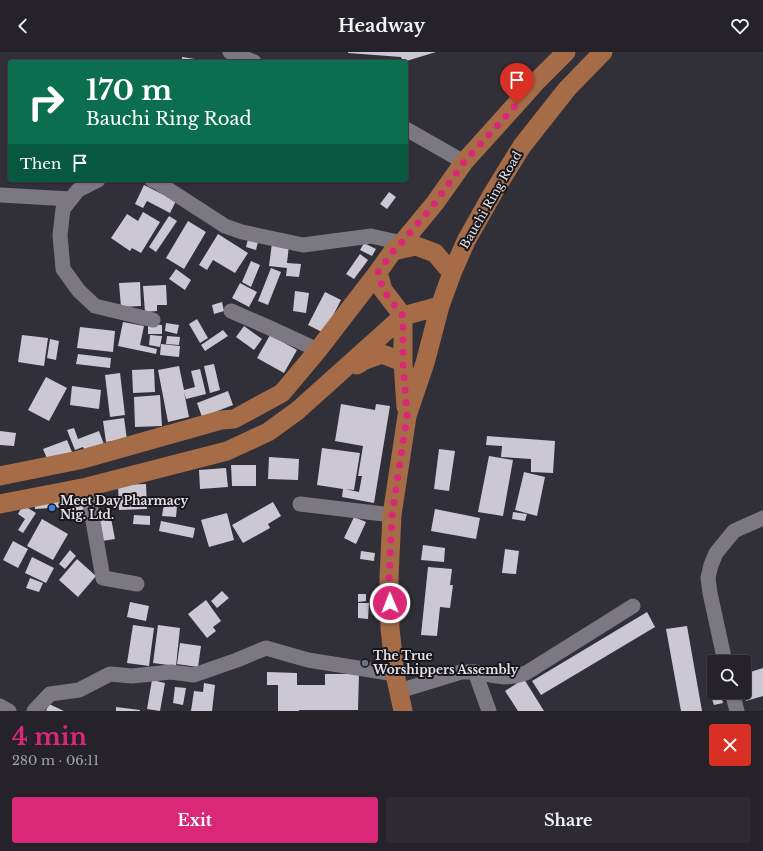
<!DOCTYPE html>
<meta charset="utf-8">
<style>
:root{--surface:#252329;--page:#2d2b31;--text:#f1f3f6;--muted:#a3a4a8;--line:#424046;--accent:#db2777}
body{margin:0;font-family:"Libre Baskerville",serif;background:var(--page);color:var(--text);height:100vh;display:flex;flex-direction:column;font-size:15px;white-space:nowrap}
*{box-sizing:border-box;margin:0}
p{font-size:13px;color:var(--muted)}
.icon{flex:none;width:22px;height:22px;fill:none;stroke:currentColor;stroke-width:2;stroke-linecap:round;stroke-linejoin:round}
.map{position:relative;height:659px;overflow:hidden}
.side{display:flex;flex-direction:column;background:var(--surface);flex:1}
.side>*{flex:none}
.top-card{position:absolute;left:8px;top:8px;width:400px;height:122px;border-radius:4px;box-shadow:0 1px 3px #0004,0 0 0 1px var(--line);background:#0b6e4f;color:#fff;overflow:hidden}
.buttons{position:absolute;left:707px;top:603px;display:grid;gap:8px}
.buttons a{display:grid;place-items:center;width:44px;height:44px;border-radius:4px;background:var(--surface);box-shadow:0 1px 3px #0004,0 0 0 1px var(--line);font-size:20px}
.pin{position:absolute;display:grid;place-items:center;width:34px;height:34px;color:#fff;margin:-41px -17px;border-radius:50% 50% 50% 0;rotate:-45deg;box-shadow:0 0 4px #0007}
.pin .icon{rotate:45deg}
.me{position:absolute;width:44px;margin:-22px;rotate:359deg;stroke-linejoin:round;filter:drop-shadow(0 0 3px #0008)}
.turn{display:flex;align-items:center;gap:14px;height:84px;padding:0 12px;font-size:18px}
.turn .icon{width:52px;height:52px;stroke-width:2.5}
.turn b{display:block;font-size:28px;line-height:34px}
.then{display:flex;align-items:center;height:38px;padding:0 12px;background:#0003;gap:8px;font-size:15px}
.round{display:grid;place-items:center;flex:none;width:42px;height:42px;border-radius:4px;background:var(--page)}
.summary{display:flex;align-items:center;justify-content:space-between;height:68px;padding:0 12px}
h1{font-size:24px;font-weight:700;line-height:30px;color:var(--accent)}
.cta{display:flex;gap:8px;margin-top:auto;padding:8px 12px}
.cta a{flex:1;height:46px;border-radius:4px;background:var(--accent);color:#fff;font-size:16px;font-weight:700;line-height:46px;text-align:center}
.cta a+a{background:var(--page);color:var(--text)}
header{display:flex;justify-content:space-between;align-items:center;height:52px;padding:0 12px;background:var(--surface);font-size:18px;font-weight:700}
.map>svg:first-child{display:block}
.building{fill:#cbc8d3}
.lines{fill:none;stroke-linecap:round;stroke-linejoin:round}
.minor{stroke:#7b7882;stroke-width:15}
.major{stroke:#a56c47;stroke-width:19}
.route{stroke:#db2777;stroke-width:7;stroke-dasharray:0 12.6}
.shop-dot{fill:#3f7fe0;stroke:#19171b;stroke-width:1.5}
.worship-dot{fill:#6b7280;stroke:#19171b;stroke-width:1.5}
.labels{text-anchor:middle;stroke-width:4;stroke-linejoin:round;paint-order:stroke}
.street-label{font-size:12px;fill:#e4e2e7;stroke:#19171b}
.poi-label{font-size:12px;font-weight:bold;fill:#e4e2e7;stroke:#19171b;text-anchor:start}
</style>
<header><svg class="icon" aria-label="back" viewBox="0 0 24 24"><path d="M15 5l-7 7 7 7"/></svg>Headway<svg class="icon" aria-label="heart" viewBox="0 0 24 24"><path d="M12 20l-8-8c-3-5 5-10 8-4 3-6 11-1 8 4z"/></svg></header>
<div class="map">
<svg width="763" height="659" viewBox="0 0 763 659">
<rect width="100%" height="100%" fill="#312f37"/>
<path class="building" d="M348 0H436L403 10 401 5 348 1Z
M182 5 208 9V10H182Z
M144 133 176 149 170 161 147 149 143 156 135 152Z
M389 140 396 145 387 157 380 152Z
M143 160 160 170 141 201 132 196 130 199 111 186 127 162 138 169Z
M169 164 177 169 156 200 149 195Z
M188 169 206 180 184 217 166 206Z
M218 182 248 201 235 221 213 208 207 218 199 213Z
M248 187 258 190 256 198 246 195Z
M272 191 289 193 287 211 301 212 299 225 286 224 287 216 269 214Z
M364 191 376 197 372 204 360 198Z
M360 202 368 208 354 227 346 222Z
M251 209 260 213 251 235 242 230Z
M271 216 281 220 268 253 258 249Z
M176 217 191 228 185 238 169 227Z
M140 230 141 254 121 255 119 231Z
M240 231 257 240 249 255 232 246Z
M166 233 167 253H157V259L145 260 143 234Z
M295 239 309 241 306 261 293 259Z
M325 240 341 248 324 281 308 273Z
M222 250 224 259 214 262 212 253Z
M197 267 208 286 200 291 189 272Z
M123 270 144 274 140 293 157 297 156 302 118 294Z
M166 271 179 273 177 282 165 279Z
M148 272 162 273V282H148Z
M244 274 262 287 254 298 236 285Z
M80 275 115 279 113 300 77 296Z
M223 278 228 284 205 299 201 293Z
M22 283 48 286 44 314 18 310Z
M150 283 162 284 160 295 149 293Z
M270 283 297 298 284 321 257 306Z
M167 284 180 285 179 293 166 292Z
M50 287 59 289 56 308 47 306Z
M161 292 180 294 179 305 160 303Z
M78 302 111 306 110 316 76 312Z
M214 312 220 338 210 341 204 314Z
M179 314 184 338 195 335 191 319 200 317 206 342 186 347 184 340 189 365 168 370 158 318Z
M154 317 155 340 133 341 132 318Z
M120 321 125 363 110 365 105 323Z
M46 325 67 336 49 369 28 358Z
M72 334 101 338 99 357 70 353Z
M228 339 233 353 202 365 197 351Z
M160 343 162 374 135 375 134 345Z
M341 352 375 358 376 352 390 354 374 451 342 445 343 437 317 433 322 396 360 401 354 438 345 437 359 440 362 424H358L363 394 335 389Z
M124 366 127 387 106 390 103 369Z
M74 376 78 387 99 379 105 395 87 403 83 395 75 398 67 378Z
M0 379 16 381 14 394 0 393Z
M487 384 555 389 553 421 531 420V407L501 405 502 394 486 393Z
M67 388 72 400 48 409 43 397Z
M439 397 455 399 449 439 434 437Z
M489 404 513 408 503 464 478 460Z
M269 405 299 407 298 428 268 427Z
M231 413H256V434H232Z
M226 416 228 435 200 437 199 418Z
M524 420 545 425 537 464 515 458Z
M146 432 147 457 119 458 118 433Z
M83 439 86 457 70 460 66 442Z
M65 444 66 455 35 457 34 446Z
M273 450 281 464 268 472 270 476 243 491 232 473Z
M164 452 177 454 176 465 162 464Z
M23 453 36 461 23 481 18 478 25 467 18 462Z
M435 457 480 466 476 487 431 479Z
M513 460 527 462 525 469 512 467Z
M110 461 115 487 102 489 97 463Z
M227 461 234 488 209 495 201 468Z
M134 463 150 464V473L133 472Z
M354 465 366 470 356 492 344 486Z
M42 467 68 482 53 508 27 494Z
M161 469 195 476 193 486 159 479Z
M13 489 28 497 18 516 3 508Z
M423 493 445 496 444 510 421 508Z
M505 497 519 499 516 522 502 521Z
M70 498 76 504 65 517 59 512Z
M361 499 375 501 374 509 360 507Z
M32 505 54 516 46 531 25 521Z
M77 507 96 524 78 545 59 528Z
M428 515 452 517 450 533H453L450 556 440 555 437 584 421 583Z
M30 526 43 531 39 540 26 536Z
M222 539 229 546 217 556 211 549Z
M358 542H366V549L358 550Z
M206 548 221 569 213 575 216 579 207 586 188 562Z
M130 550 149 554 146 569 127 565Z
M358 551H369L368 567 358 566Z
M647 560 655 575 541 643 532 629Z
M133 573 154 576 149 614 127 611Z
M158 573 180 576 176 614 153 611Z
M687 574 702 659H681L666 577Z
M180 591 201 594 198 615 177 612Z
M763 616V644L746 649 743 640H744V622Z
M267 620 297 621V633H325V622H359L358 658H299V659H278V633H267Z
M524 627 544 659H518L505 639Z
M152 628 165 631 160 659 147 657Z
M204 631 215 633 212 659H191L194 639 203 640Z
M175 635 186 636 183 653 173 651Z
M720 641 723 651 714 653 711 644Z
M49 652 64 659H46Z
M116 655 140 658V659H116Z"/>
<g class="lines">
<path class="minor" d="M230 0 254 10
M406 77 464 110
M98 128 78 138 63 157 60 183 63 217 79 239 95 254 153 268
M152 128 157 130 225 174 242 180 303 193 371 184 402 191
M0 143 71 147
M231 259 270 276 318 298
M87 435 103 526 137 532
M300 452 392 463
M725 610 710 541 708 526 711 513 716 501 734 479 763 466
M475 620 489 659
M399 639 461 620H475L490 623 505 625 515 624 526 621 633 554
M732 640 737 659
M0 654 9 659
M34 659 50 642 79 638 110 622 132 624 171 620 194 623 237 608 266 596 308 608 395 622"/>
<path class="major" d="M393 199 416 194 435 201 452 221
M357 313 365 308 382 302 403 310
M406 355 403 310V264L383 238 378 220 393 199 402 191 435 151 464 110 538 28 566 0
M0 424 79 408 221 368 234 367 282 341 318 298 378 220
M0 452 87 435 227 399 268 380 297 359 335 325 403 264 440 254
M403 659 395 622 390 576 389 525 392 463 407 364 425 311 440 254 452 221 466 189 493 141 522 94 567 37 603 0"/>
</g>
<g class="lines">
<path class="route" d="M390 551 389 526 392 463 407 364 403 310V264L383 238 378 220 393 199 402 190 435 151 464 110 517 52"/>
</g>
<circle class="shop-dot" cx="52" cy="456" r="4"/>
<circle class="worship-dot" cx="365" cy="611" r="4"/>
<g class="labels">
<g class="street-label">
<text transform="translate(491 148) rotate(-60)" y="4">Bauchi Ring Road</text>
</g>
<g class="poi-label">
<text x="60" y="453">Meet Day Pharmacy<tspan x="60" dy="14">Nig. Ltd.</tspan></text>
<text x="373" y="608">The True<tspan x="373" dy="14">Worshippers Assembly</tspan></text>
</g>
</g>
</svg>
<div class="buttons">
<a><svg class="icon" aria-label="search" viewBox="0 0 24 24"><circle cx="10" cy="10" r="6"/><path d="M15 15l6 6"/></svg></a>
</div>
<div class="pin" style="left:517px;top:52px;background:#d93025"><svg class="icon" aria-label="arrive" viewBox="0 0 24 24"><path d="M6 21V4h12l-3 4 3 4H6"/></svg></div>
<svg class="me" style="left:390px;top:551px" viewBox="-20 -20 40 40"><circle r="17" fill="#db2777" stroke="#fff" stroke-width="3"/><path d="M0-11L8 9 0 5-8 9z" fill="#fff"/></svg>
<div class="top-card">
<div class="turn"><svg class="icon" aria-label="right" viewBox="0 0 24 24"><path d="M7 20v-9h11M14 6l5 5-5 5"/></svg><div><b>170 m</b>Bauchi Ring Road</div></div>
<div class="then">Then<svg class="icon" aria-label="arrive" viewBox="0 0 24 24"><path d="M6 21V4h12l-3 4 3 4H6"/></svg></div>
</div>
</div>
<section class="side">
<div class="summary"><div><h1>4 min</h1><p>280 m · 06:11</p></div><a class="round" style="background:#d93025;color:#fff"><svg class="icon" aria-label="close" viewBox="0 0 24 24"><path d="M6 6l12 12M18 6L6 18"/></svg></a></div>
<div class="cta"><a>Exit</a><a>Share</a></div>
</section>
